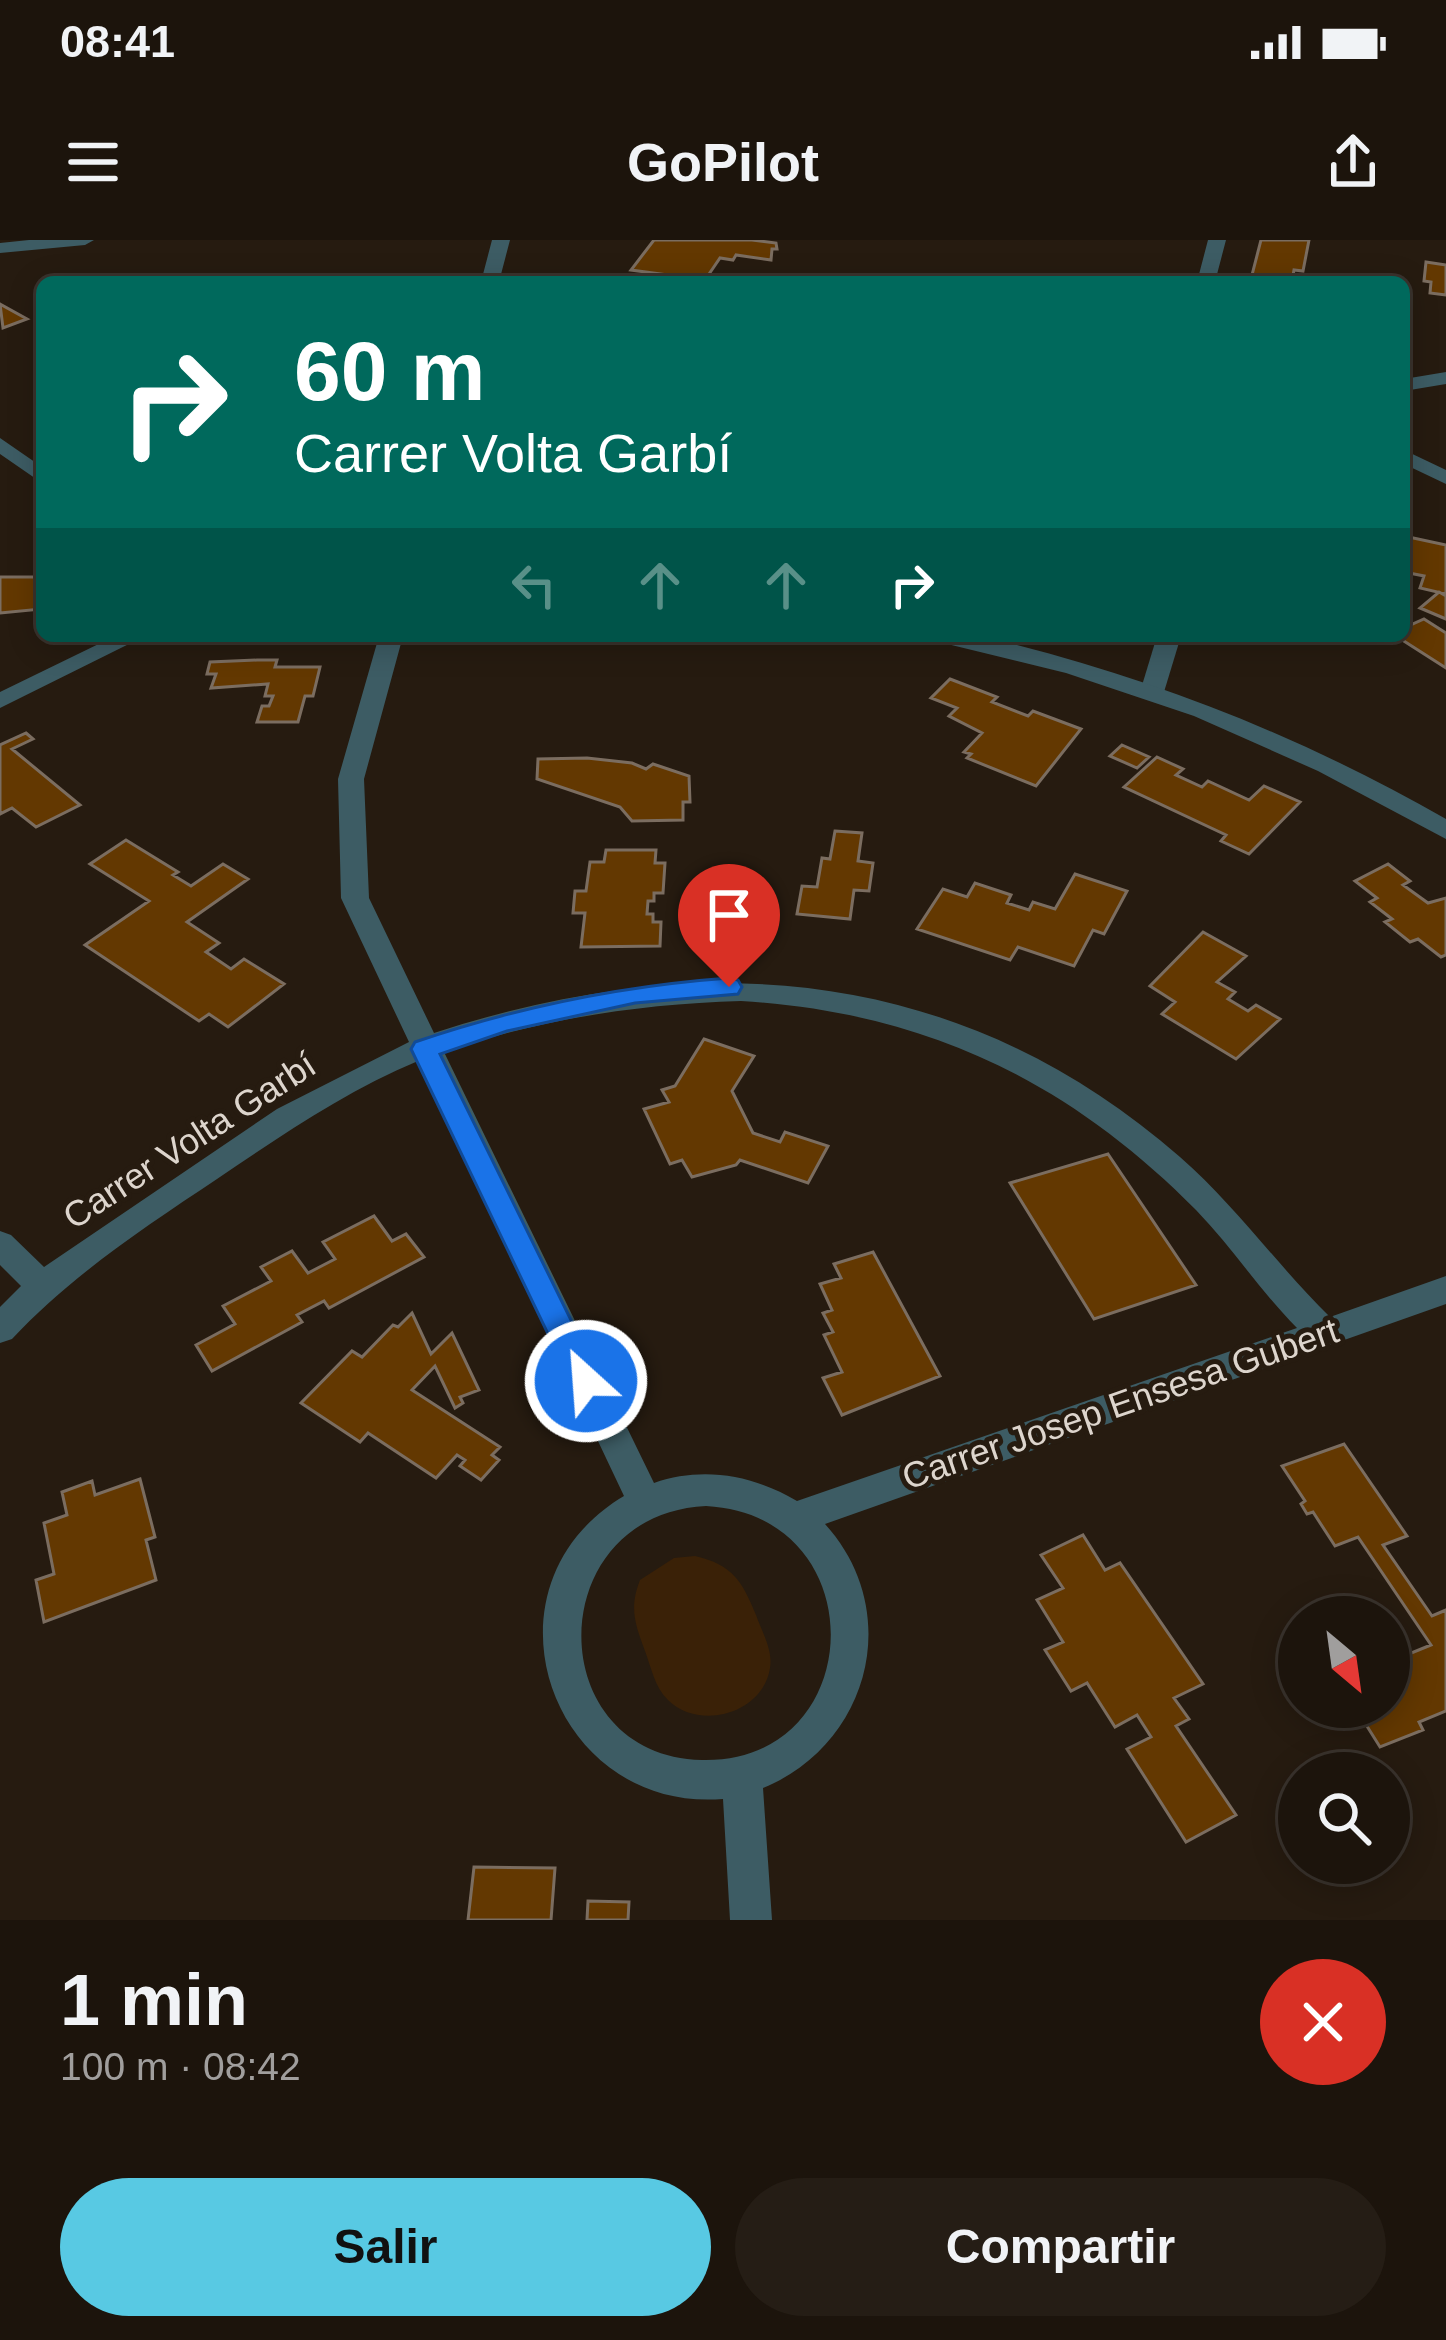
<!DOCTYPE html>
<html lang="es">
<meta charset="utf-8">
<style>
:root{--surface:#1c140c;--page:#251d15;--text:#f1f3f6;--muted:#a09e9d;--line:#3a332d;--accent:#58c9e3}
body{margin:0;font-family:Helvetica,sans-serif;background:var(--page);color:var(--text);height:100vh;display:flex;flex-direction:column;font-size:45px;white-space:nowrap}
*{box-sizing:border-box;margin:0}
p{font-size:39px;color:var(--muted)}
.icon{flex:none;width:66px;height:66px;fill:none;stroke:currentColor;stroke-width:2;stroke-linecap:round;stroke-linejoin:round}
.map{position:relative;height:1680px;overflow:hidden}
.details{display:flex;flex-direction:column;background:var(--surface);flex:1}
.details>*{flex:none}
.hud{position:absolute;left:36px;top:36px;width:1374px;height:366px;border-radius:18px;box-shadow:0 6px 30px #0003,0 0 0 3px var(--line);background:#00695c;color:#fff;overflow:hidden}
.needle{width:78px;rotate:151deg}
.fabs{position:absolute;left:1278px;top:1356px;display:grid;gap:24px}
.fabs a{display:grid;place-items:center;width:132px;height:132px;border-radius:50%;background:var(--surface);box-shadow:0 6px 30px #0003,0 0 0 3px var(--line);font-size:60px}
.pin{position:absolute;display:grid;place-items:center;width:102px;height:102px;color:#fff;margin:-123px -51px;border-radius:50% 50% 50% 0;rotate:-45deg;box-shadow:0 0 12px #0007}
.pin .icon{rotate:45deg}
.me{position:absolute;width:132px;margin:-66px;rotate:334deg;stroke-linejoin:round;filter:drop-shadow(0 0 9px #0008)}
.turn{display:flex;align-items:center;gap:42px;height:252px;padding:0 60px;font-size:54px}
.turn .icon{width:156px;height:156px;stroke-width:2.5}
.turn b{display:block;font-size:84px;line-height:102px}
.lanes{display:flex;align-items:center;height:114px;padding:0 60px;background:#0003;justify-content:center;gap:60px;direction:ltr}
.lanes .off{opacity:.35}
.round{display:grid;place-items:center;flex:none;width:126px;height:126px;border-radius:63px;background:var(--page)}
.headline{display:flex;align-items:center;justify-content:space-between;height:204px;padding:0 60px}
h1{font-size:72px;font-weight:800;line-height:90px}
.cta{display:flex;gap:24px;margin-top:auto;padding:24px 60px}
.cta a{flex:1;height:138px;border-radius:72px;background:var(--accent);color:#111;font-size:48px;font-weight:800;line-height:138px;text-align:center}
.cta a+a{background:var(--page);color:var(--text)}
.status{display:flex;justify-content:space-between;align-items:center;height:84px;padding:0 60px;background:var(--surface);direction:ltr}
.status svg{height:33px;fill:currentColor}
header{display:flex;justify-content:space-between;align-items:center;height:156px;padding:0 60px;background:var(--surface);font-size:54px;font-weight:800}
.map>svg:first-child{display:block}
.green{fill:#3a2107}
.building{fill:#633801;stroke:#7b6d60;stroke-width:3}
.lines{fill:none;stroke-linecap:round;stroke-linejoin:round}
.lane{fill:#3d5c64;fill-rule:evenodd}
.street{fill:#3d5c64;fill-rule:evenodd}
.route{fill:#1a73e8;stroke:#114b97;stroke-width:3}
.labels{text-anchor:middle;stroke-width:10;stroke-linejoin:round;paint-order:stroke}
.street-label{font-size:36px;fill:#ddd5cd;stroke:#261b10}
</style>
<div class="status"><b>08:41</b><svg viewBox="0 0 49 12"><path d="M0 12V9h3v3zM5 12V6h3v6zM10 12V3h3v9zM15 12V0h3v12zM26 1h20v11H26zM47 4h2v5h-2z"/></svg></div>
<header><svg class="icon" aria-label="menu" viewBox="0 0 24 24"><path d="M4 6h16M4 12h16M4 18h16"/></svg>GoPilot<svg class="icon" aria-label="share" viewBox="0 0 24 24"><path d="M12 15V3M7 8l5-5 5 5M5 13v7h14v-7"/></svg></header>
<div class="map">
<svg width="1446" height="1680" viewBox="0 0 1446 1680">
<rect width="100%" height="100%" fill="#261b10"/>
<path class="green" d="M695 1316C733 1325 742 1341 756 1375 762 1392 773 1410 770 1428 763 1474 699 1491 668 1460 655 1448 651 1427 645 1411 635 1384 629 1368 640 1340L674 1318Z"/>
<path class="building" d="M654 0H752L776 3 777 9H772L771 20 736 15 733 20 720 18 705 40 631 30Z
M1261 0H1309L1303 31 1294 30 1292 41 1252 35Z
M1426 22 1446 25V55L1430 53 1431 42 1424 41Z
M0 64 27 79 3 88Z
M1404 296 1446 305V354L1420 348 1424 336 1404 332Z
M0 337H42V369L0 373Z
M1439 352 1446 356V379L1420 368Z
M1424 379 1446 393V428L1396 396H1404V388Z
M257 420H277L275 427H320L313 456H305L298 482H257L262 466H269L273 456H265L268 444 211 448 216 434H207L210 422Z
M950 439 997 457 992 462 1028 476 1033 471 1081 489 1036 546 967 518 971 514 964 512 982 493 949 476 957 468 931 458Z
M26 493 33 499 12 509 80 565 36 587 12 568 0 574V505Z
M1122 505 1149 517 1137 528 1110 516Z
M1157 517 1183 529 1176 535 1202 547 1208 541 1249 560 1264 546 1300 562 1249 614 1221 601 1226 595 1124 547Z
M587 518 632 523 646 529 653 524 689 536 690 562H683V580L632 581 620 567 537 539 538 519Z
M835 591 862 593 858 621 873 623 869 651 854 650 850 679 797 674 802 646 817 647 822 618 830 619Z
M126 600 178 632 173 635 191 646 223 624 248 639 187 682 219 703 206 712 231 729 244 719 284 744 228 787 209 774 199 781 85 705 149 661 90 624Z
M606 610H656L655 623H665L663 653H654V661H648L647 674H653V682H661L660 706 581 707 585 673H573L575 651H586L590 622H604Z
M1388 624 1410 641 1403 645 1428 663 1446 658V715L1441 717 1418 699 1410 702 1385 682 1392 679 1370 662 1377 658 1355 641Z
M1075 634 1127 651 1104 694 1093 690 1074 726 1018 707 1010 720 917 689 943 649 967 657 975 643 1011 655 1007 663 1029 670 1033 662 1055 669Z
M1203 692 1246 716 1217 742 1235 752 1228 759 1248 771 1256 765 1280 779 1236 819 1162 774 1175 762 1150 746Z
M704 799 754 816 732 851 753 893 780 902 785 892 828 906 808 943 740 920 736 925 692 937 682 920 670 924 644 869 669 862 662 850 675 846Z
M1108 914 1196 1045 1094 1079 1010 943Z
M374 976 392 1001 406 994 424 1017 329 1068 324 1061 297 1075 302 1082 212 1131 196 1105 235 1084 223 1066 271 1041 261 1027 292 1011 308 1033 335 1019 323 1002Z
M873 1012 940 1136 842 1175 823 1138 842 1132 824 1095 833 1092 823 1073 832 1070 820 1044 841 1038 834 1024Z
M412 1073 431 1114 452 1093 479 1150 460 1157 463 1163 455 1168 435 1126 412 1150 500 1207 492 1215 499 1220 481 1240 460 1226 465 1220 457 1215 436 1238 368 1193 360 1202 301 1163 352 1111 362 1117 393 1085 398 1087Z
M1344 1204 1407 1296 1383 1305 1432 1376 1446 1370V1471L1419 1482 1423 1490 1380 1507 1355 1467H1389V1422L1431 1405 1358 1297 1335 1306 1313 1272 1307 1274 1301 1264 1305 1261 1282 1226Z
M140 1239 155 1297 146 1300 156 1340 44 1382 36 1340 54 1334 44 1283 67 1275 62 1252 92 1241 95 1255Z
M1083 1295 1105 1330 1120 1323 1203 1444 1174 1458 1189 1479 1176 1486 1236 1575 1186 1602 1127 1509 1151 1497 1137 1475 1115 1487 1087 1443 1071 1451 1045 1410 1063 1402 1037 1360 1063 1348 1041 1315Z
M474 1627 555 1628 551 1680H468Z
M588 1661 629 1662 628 1680H587Z"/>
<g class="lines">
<path class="lane" d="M1157 396H1181L1164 452 1152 459 1140 452Z"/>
<path class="street" d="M29 0H94L85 5 0 13V3Z
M492 0H510L499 42H481Z
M1208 0H1226L1215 42H1197Z
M1446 132V144L1404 151V139Z
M0 198 42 227V243L0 214Z
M1404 210 1446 230V244L1404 224Z
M115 396H145L0 468V452Z
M379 396H403L364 539 369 658 434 793C703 705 961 726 1180 917 1235 965 1277 1025 1330 1077L1446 1036V1064L825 1284C905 1372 869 1505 763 1548L772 1680H730L723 1559C550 1573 472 1346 624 1256L418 821C346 851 282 895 217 939 145 987 72 1035 12 1099L0 1103V1067L21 1046 0 1025V991L11 995 44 1027 277 869 409 802 341 658 338 539ZM741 761C924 772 1067 840 1196 970 1232 1007 1260 1051 1297 1088L797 1261C753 1235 703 1226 654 1243L444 812C540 779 640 764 741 761ZM706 1266C877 1275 869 1524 702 1520 540 1516 541 1274 706 1266Z
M931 396H976L1009 403C1164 442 1308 500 1446 579V599L1318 531 1194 476 1066 433 935 401Z"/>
</g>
<path class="route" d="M729 738 738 740 742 747 738 754 635 763 507 791 440 814 601 1141 597 1150 586 1154 575 1150 411 809 415 802C518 767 620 746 729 738Z"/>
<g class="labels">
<g class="street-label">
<text transform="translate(189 900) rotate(-33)" y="13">Carrer Volta Garbí</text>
<text transform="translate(1120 1163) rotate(-19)" y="13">Carrer Josep Ensesa Gubert</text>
</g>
</g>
</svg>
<div class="fabs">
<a><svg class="needle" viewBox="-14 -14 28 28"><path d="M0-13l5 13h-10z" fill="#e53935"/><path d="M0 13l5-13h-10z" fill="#a09e9d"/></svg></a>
<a><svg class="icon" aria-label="search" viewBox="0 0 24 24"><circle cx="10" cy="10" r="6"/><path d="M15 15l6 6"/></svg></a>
</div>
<div class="pin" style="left:729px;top:747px;background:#d93025"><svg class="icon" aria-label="arrive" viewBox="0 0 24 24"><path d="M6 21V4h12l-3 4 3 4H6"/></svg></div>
<svg class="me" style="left:586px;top:1141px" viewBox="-20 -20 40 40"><circle r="17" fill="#1a73e8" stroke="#fff" stroke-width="3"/><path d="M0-11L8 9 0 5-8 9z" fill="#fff"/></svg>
<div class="hud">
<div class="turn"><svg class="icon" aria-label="right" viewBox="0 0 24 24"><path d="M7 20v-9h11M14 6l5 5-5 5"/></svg><div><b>60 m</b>Carrer Volta Garbí</div></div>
<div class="lanes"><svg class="icon off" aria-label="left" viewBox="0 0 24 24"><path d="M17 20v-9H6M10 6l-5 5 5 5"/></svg><svg class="icon off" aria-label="ahead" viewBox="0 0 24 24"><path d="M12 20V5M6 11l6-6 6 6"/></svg><svg class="icon off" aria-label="ahead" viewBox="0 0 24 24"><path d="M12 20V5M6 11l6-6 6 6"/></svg><svg class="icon" aria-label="right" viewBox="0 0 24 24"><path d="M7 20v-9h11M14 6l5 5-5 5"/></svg></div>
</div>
</div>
<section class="details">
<div class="headline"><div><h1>1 min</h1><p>100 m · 08:42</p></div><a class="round" style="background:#d93025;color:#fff"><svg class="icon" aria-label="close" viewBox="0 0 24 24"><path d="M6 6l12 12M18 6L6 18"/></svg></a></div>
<div class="cta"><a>Salir</a><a>Compartir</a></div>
</section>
